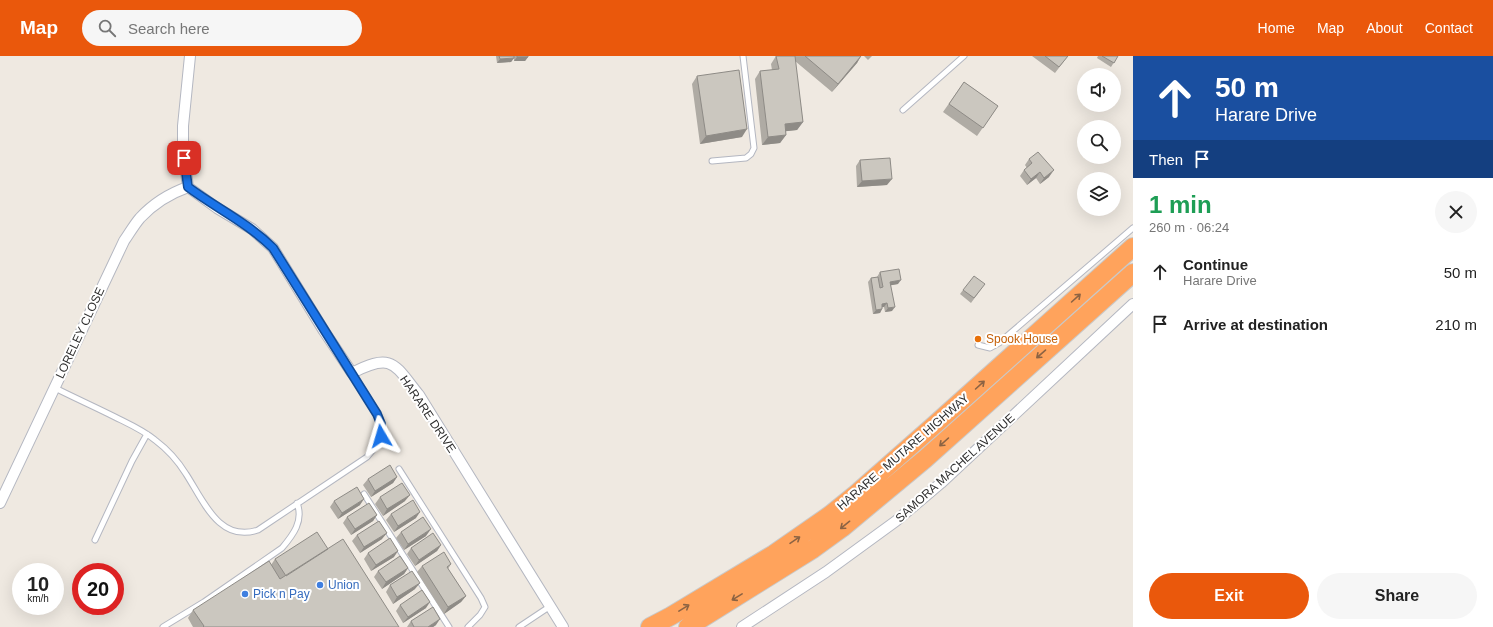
<!DOCTYPE html>
<meta charset="utf-8">
<style>
:root{--surface:#fff;--page:#f6f6f6;--text:#222;--muted:#767676;--accent:#ea580c}
body{margin:0;font-family:Helvetica,sans-serif;background:var(--page);color:var(--text);height:100vh;display:flex;flex-direction:column;font-size:15px;white-space:nowrap}
*{box-sizing:border-box;margin:0}
p{font-size:13px;color:var(--muted)}
.icon{flex:none;width:22px;height:22px;fill:none;stroke:currentColor;stroke-width:2;stroke-linecap:round;stroke-linejoin:round}
.map{position:relative;flex:1;overflow:hidden}
.panel{display:flex;flex-direction:column;background:var(--surface);width:360px}
.panel>*{flex:none}
.hud{background:#1a4fa0;color:#fff;overflow:hidden}
.buttons{position:absolute;left:1077px;top:12px;display:grid;gap:8px}
.buttons a{display:grid;place-items:center;width:44px;height:44px;border-radius:50%;background:var(--surface);box-shadow:0 4px 16px #0002;font-size:20px}
.speed{position:absolute;left:12px;top:507px;display:flex;gap:8px;font-size:20px;font-weight:700;text-align:center}
.speed>*{display:grid;place-content:center;width:52px;height:52px;border-radius:50%;background:var(--surface);box-shadow:0 4px 16px #0002;line-height:1}
.speed small{font-size:10px;font-weight:400}
.speed .limit{border:6px solid #d22;background:#fff;color:#111}
.pin{position:absolute;display:grid;place-items:center;width:34px;height:34px;color:#fff;margin:-17px;border-radius:8px;box-shadow:0 2px 6px #0006}
.me{position:absolute;width:44px;margin:-22px;rotate:353deg;stroke-linejoin:round;filter:drop-shadow(0 0 3px #0008)}
.turn{display:flex;align-items:center;gap:14px;height:84px;padding:0 16px;font-size:18px}
.turn .icon{width:52px;height:52px;stroke-width:2.5}
.turn b{display:block;font-size:28px;line-height:34px}
.then{display:flex;align-items:center;height:38px;padding:0 16px;background:#0003;gap:8px;font-size:15px}
.round{display:grid;place-items:center;flex:none;width:42px;height:42px;border-radius:21px;background:var(--page)}
.summary{display:flex;align-items:center;justify-content:space-between;height:68px;padding:0 16px}
h1{font-size:24px;font-weight:700;line-height:30px;color:#1e9e55}
.primary-button{display:flex;gap:8px;margin-top:auto;padding:8px 16px}
.primary-button a{flex:1;height:46px;border-radius:24px;background:var(--accent);color:#fff;font-size:16px;font-weight:700;line-height:46px;text-align:center}
.primary-button a+a{background:var(--page);color:var(--text)}
ul{padding:0;list-style:none}
li{display:flex;align-items:center;gap:12px;height:52px;padding:0 16px}
li div{flex:1}
li b{display:block;font-size:15px}
li em{font-style:normal}
header{display:flex;align-items:center;gap:24px;box-sizing:border-box;height:56px;padding:0 20px;background:var(--accent);color:#fff}
header strong{font-size:19px}
nav{display:flex;gap:22px;margin-inline-start:auto;font-size:14px}
.search{width:280px;height:36px;background:var(--page);display:flex;align-items:center;gap:10px;box-sizing:border-box;padding:0 14px;border-radius:22px;color:var(--muted);font-size:15px}
main{display:flex;flex:1;min-height:0}
.map>svg:first-child{display:block}
.lines{fill:none;stroke-linecap:round;stroke-linejoin:round}
.lane-casing{stroke:#b4b7c1;stroke-width:7}
.street-casing{stroke:#b4b7c1;stroke-width:12}
.highway-casing{stroke:#c9c9c9;stroke-width:20}
.lane{stroke:#fff;stroke-width:5}
.street{stroke:#fff;stroke-width:10}
.highway{stroke:#ffa35c;stroke-width:18}
.wall{fill:#afaba4}
.shaded-wall{fill:#8e8b86}
.building{fill:#cbc7bf;stroke:#8e8b86}
.oneway{stroke:#8c6343}
.route-casing{stroke:#114b97;stroke-width:10}
.route{stroke:#1a73e8;stroke-width:7}
.food-dot{fill:#e8710a;stroke:#fff;stroke-width:1.5}
.shop-dot{fill:#3f7fe0;stroke:#fff;stroke-width:1.5}
.labels{text-anchor:middle;stroke-width:4;stroke-linejoin:round;paint-order:stroke}
.street-label{font-size:12px;fill:#2e2e2e;stroke:#fff}
.food-label{font-size:12px;fill:#c56008;stroke:#fff;text-anchor:start}
.shop-label{font-size:12px;fill:#366cbe;stroke:#fff;text-anchor:start}
</style>
<header>
<strong>Map</strong>
<div class="search"><svg class="icon" aria-label="search" viewBox="0 0 24 24"><circle cx="10" cy="10" r="6"/><path d="M15 15l6 6"/></svg>Search here</div>
<nav><a>Home</a><a>Map</a><a>About</a><a>Contact</a></nav>
</header>
<main>
<div class="map">
<svg width="1133" height="571" viewBox="0 0 1133 571">
<rect width="100%" height="100%" fill="#efe9e1"/>
<g class="lines">
<g class="lane-casing">
<path id="lane" d="M903 54 964 0
M712 105 746 102 751 98 754 92 743 0
M978 289 990 292 999 287 1133 172
M55 332C75 342 95 351 115 361 129 368 143 374 155 384 167 393 178 405 186 418 203 444 219 487 258 474L367 401C373 394 380 386 381 376 383 359 361 332 352 317
M399 413 481 542 485 551 480 559 468 571
M364 438 449 571
M95 484 132 405 147 378
M163 571 204 546 282 492C293 479 304 465 297 447
M519 571 549 551"/>
</g>
<g class="street-casing">
<path id="street" d="M190 0 183 70V94L188 131 217 152 252 173 273 192 324 275 352 317C393 296 394 308 419 339L563 571
M0 447 124 185C129 178 134 169 140 162 153 148 171 137 188 131
M742 571 826 516 896 465 941 427 1133 248"/>
</g>
<g class="highway-casing">
<path id="highway" d="M650 571 671 560 774 498 830 459 856 438 931 372 1133 191
M688 571 813 493 842 472 925 403 1133 217"/>
</g>
<use href="#lane" class="lane"/>
<use href="#street" class="street"/>
<use href="#highway" class="highway"/>
</g>
<path class="wall" d="M496 0H514V2L511 6 497 7Z
M514 0H528V1L525 5H514Z
M776 0H861L857 7 832 36 795 5 803 66 797 74 786 75V79L780 87 762 89 755 23 760 15 772 14 771 8Z
M864 0H872L868 4Z
M1032 0H1068L1055 17Z
M1098 0H1118L1111 11 1097 2Z
M697 20 742 81 700 88 692 28Z
M964 26 998 50 977 80 943 56Z
M1029 103 1049 121 1040 128 1036 122 1027 129 1020 120 1024 114 1027 112 1025 109Z
M860 104 887 129 857 131 856 110Z
M880 216 898 228 891 229 892 255 885 256 884 251H882V253L880 257 873 258 868 226 871 222 877 221Z
M982 232 971 247 960 238 963 234Z
M397 421 393 427 371 441 363 429 368 423Z
M380 441 405 445 383 460 375 448Z
M334 445 360 449 338 463 330 451Z
M391 458 416 462 394 476 386 464Z
M377 459 373 465 351 479 343 467 347 461Z
M401 476 426 480 404 494 396 482Z
M357 479 382 483 360 497 352 485Z
M441 489 437 495 415 510 407 498 411 492Z
M328 493 399 571H193L188 562 193 554 271 509 275 503Z
M368 497 394 501 371 515 364 503Z
M451 508 448 513 466 540 461 546 444 558 417 516 422 510Z
M408 512 404 518 382 533 374 521 378 515Z
M390 529 415 533 393 548 386 536Z
M400 549 426 552 403 567 396 555Z
M411 565 436 569 433 571H407Z"/>
<path class="shaded-wall" d="M861 0 857 7 832 36 838 28Z
M517 1H528L525 5H514Z
M514 2 511 6 497 7 500 3Z
M803 66 797 74 779 76 785 68Z
M747 73 742 81 700 88 706 80Z
M786 79 780 87 762 89 768 81Z
M1054 114 1049 121 1040 128 1044 122Z
M1040 116 1036 122 1027 129 1031 123Z
M892 123 887 129 857 131 862 125Z
M901 224 898 228 887 230 890 226Z
M887 247 884 251 879 252 882 248Z
M895 251 892 255 885 256 888 252Z
M882 253 880 257 873 258 876 254Z
M397 421 393 427 371 441 375 435Z
M410 439 405 445 383 460 387 453Z
M364 443 360 449 338 463 342 457Z
M420 456 416 462 394 476 398 470Z
M377 459 373 465 351 479 355 473Z
M431 473 426 480 404 494 408 488Z
M387 477 382 483 360 497 364 491Z
M441 489 437 495 415 510 419 504Z
M398 495 394 501 371 515 376 509Z
M408 512 404 518 382 533 386 526Z
M420 527 415 533 393 548 397 541Z
M466 540 461 546 444 558 448 551Z
M430 546 426 552 403 567 408 561Z
M440 563 436 569 433 571H428Z"/>
<path class="building" d="M499 0H514V2L500 3Z
M517 0H528V1H517Z
M776 0H795L803 66 785 68 786 79 768 81 760 15 779 13Z
M805 0H861L838 28Z
M1045 0H1068L1059 11Z
M1102 0H1118L1114 7Z
M739 14 747 73 706 80 697 20Z
M964 26 998 50 983 72 949 48Z
M1038 96 1054 114 1044 122 1040 116 1031 123 1024 114 1032 107 1029 103Z
M890 102 892 123 862 125 860 104Z
M899 213 901 224 890 226 895 251 888 252 887 247 882 248V253L876 254 871 222 878 221 880 232 883 231 880 216Z
M974 220 985 228 974 242 963 234Z
M390 409 397 421 375 435 368 423Z
M402 427 410 439 387 453 380 441Z
M357 431 364 443 342 457 334 445Z
M413 444 420 456 398 470 391 458Z
M369 447 377 459 355 473 347 461Z
M423 461 431 473 408 488 401 476Z
M379 465 387 477 364 491 357 479Z
M317 476 328 493 286 520 275 503Z
M433 477 441 489 419 504 411 492Z
M390 482 398 495 376 509 368 497Z
M343 483 399 571H203L204 570 193 554 269 505 280 523Z
M444 496 451 508 447 511 466 540 448 551 422 510Z
M400 500 408 512 386 526 378 515Z
M412 515 420 527 397 541 390 529Z
M422 534 430 546 408 561 400 549Z
M433 551 440 563 428 571H414L411 565Z"/>
<defs><path id="oneway-shaft" d="M-6 0H5M1.5-3L5.5 0L1.5 3" fill="none" stroke-width="1.6" stroke-linecap="round" stroke-linejoin="round"/></defs>
<g class="oneway">
<use href="#oneway-shaft" transform="translate(1076 242) rotate(-42)"/>
<use href="#oneway-shaft" transform="translate(1041 298) rotate(139)"/>
<use href="#oneway-shaft" transform="translate(980 329) rotate(-42)"/>
<use href="#oneway-shaft" transform="translate(944 386) rotate(138)"/>
<use href="#oneway-shaft" transform="translate(845 469) rotate(141)"/>
<use href="#oneway-shaft" transform="translate(795 484) rotate(-34)"/>
<use href="#oneway-shaft" transform="translate(737 541) rotate(149)"/>
<use href="#oneway-shaft" transform="translate(684 552) rotate(-31)"/>
</g>
<g class="lines">
<g class="route-casing">
<path id="route" d="M184 102 188 131C216 152 248 167 273 192L377 358 381 368V380"/>
</g>
<use href="#route" class="route"/>
</g>
<circle class="food-dot" cx="978" cy="283" r="4"/>
<g class="shop-dot">
<circle cx="320" cy="529" r="4"/>
<circle cx="245" cy="538" r="4"/>
</g>
<g class="labels">
<g class="street-label">
<text transform="translate(80 277) rotate(-65)" y="4">LORELEY CLOSE</text>
<text transform="translate(428 358) rotate(56)" y="4">HARARE DRIVE</text>
<text transform="translate(903 396) rotate(-41)" y="4">HARARE - MUTARE HIGHWAY</text>
<text transform="translate(955 412) rotate(-42)" y="4">SAMORA MACHEL AVENUE</text>
</g>
<g class="food-label">
<text x="986" y="287">Spook House</text>
</g>
<g class="shop-label">
<text x="328" y="533">Union</text>
<text x="253" y="542">Pick n Pay</text>
</g>
</g>
</svg>
<div class="buttons">
<a><svg class="icon" aria-label="sound" viewBox="0 0 24 24"><path d="M4 9h4l5-4v14l-5-4H4zM17 9q2 3 0 6"/></svg></a>
<a><svg class="icon" aria-label="search" viewBox="0 0 24 24"><circle cx="10" cy="10" r="6"/><path d="M15 15l6 6"/></svg></a>
<a><svg class="icon" aria-label="layers" viewBox="0 0 24 24"><path d="M12 4l9 5-9 5-9-5zM3 14l9 5 9-5"/></svg></a>
</div>
<div class="speed"><div>10<small>km/h</small></div><div class="limit">20</div></div>
<div class="pin" style="left:184px;top:102px;background:#d93025"><svg class="icon" aria-label="arrive" viewBox="0 0 24 24"><path d="M6 21V4h12l-3 4 3 4H6"/></svg></div>
<svg class="me" style="left:381px;top:380px" viewBox="-20 -20 40 40"><path d="M0-17L14 15 0 8-14 15z" fill="#1a73e8" stroke="#fff" stroke-width="4"/></svg>
</div>
<section class="panel">
<div class="hud">
<div class="turn"><svg class="icon" aria-label="ahead" viewBox="0 0 24 24"><path d="M12 20V5M6 11l6-6 6 6"/></svg><div><b>50 m</b>Harare Drive</div></div>
<div class="then">Then<svg class="icon" aria-label="arrive" viewBox="0 0 24 24"><path d="M6 21V4h12l-3 4 3 4H6"/></svg></div>
</div>
<div class="summary"><div><h1>1 min</h1><p>260 m · 06:24</p></div><a class="round"><svg class="icon" aria-label="close" viewBox="0 0 24 24"><path d="M6 6l12 12M18 6L6 18"/></svg></a></div>
<ul>
<li><svg class="icon" aria-label="ahead" viewBox="0 0 24 24"><path d="M12 20V5M6 11l6-6 6 6"/></svg><div><b>Continue</b><p>Harare Drive</p></div><em>50 m</em></li>
<li><svg class="icon" aria-label="arrive" viewBox="0 0 24 24"><path d="M6 21V4h12l-3 4 3 4H6"/></svg><div><b>Arrive at destination</b></div><em>210 m</em></li>
</ul>
<div class="primary-button"><a>Exit</a><a>Share</a></div>
</section>
</main>
